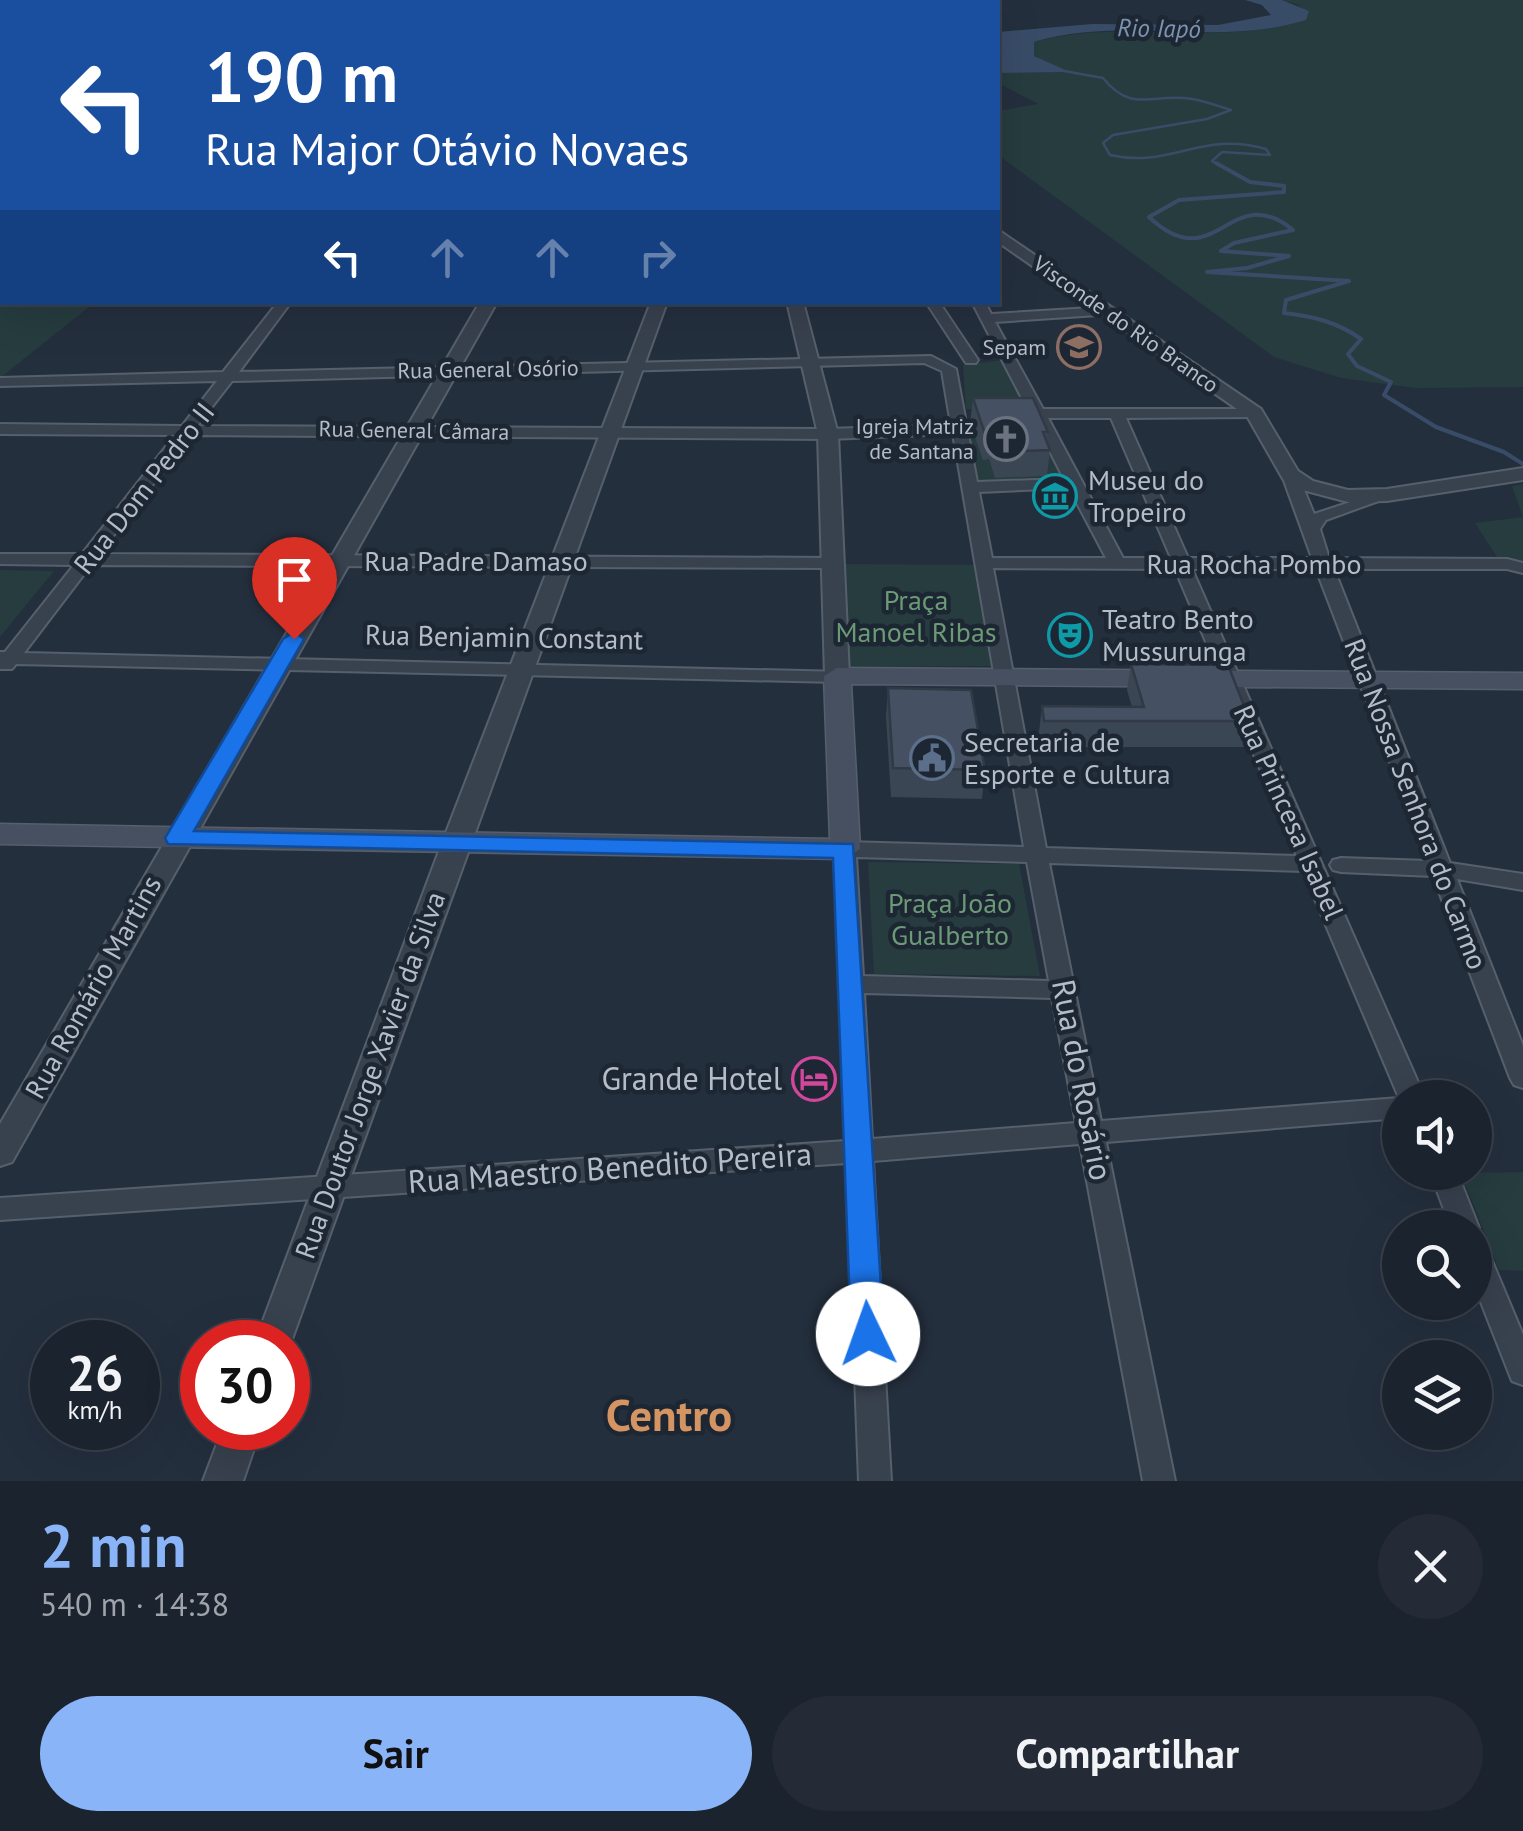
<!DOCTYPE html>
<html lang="pt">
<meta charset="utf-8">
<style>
:root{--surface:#1b232e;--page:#242b36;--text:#f1f3f6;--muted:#a0a4aa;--line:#39404a;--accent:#8ab4f8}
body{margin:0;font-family:"PT Sans",sans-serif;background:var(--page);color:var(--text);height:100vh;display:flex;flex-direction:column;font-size:38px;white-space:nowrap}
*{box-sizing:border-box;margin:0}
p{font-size:32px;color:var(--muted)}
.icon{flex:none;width:55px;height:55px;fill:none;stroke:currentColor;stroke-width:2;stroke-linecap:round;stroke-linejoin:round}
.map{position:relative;height:1481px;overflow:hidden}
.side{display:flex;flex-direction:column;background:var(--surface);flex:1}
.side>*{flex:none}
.top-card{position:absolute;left:0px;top:0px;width:1000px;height:305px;box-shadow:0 10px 40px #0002,0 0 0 2px var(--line);background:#1a4fa0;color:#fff;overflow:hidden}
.controls{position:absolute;left:1382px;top:1080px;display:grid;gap:20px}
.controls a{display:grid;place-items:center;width:110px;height:110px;border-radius:50%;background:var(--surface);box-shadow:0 10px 40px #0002,0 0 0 2px var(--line);font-size:50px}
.speed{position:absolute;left:30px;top:1320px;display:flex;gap:20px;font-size:50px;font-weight:700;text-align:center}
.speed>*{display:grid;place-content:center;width:130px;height:130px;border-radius:50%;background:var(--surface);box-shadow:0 10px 40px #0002,0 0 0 2px var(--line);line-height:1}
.speed small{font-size:25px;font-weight:400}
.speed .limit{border:15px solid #d22;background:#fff;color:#111}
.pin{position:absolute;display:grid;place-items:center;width:85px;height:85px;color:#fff;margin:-102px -42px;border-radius:50% 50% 50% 0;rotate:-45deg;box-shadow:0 0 10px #0007}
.pin .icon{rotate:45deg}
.me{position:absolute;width:110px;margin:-55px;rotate:357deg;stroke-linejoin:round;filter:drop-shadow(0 0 8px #0008)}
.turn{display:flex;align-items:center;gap:35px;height:210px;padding:0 40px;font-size:45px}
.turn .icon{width:130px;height:130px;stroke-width:2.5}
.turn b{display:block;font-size:70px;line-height:85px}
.lanes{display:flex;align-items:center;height:95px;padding:0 40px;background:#0003;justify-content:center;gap:50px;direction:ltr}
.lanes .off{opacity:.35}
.round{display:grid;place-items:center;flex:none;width:105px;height:105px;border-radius:52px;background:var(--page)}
.summary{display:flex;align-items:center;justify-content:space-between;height:170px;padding:0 40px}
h1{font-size:60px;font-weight:600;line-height:75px;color:var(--accent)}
.button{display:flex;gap:20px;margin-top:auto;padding:20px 40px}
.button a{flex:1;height:115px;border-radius:60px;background:var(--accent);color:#111;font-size:40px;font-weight:600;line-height:115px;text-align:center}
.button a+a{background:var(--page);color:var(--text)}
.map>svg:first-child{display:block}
.green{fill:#263c3f}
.water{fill:#394c67}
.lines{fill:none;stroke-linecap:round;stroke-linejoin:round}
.stream-far1{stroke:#394c67;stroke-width:2.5}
.stream{stroke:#394c67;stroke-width:4}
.minor-casing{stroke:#565f6c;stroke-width:4}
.tertiary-casing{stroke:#565f6c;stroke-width:4}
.secondary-casing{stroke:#565f6c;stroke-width:3}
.minor{fill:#38414e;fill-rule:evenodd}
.tertiary{fill:#38414e;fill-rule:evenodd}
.secondary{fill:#465061;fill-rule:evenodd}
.wall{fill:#3b4654}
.building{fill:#455162;stroke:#303945;stroke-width:2.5}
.route{fill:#1a73e8;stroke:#114b97;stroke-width:2.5}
.labels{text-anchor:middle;stroke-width:9;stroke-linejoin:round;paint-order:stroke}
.far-street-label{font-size:22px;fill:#b4bcc9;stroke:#1d2633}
.far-poi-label{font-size:22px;fill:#b4bcc9;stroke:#1d2633;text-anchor:end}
.far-water-label{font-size:25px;font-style:italic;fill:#7c92b1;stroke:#1d2633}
.poi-label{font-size:28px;fill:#b4bcc9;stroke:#1d2633;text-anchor:start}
.street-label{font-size:28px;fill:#b4bcc9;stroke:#1d2633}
.park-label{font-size:28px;fill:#6b9a76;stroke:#1d2633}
.near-poi-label{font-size:32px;fill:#b4bcc9;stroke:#1d2633;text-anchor:end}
.near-street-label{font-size:32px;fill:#b4bcc9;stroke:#1d2633}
.near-district-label{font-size:45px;font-weight:bold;fill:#d59563;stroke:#1d2633}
</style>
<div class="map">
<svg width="1523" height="1481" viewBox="0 0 1523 1481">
<rect width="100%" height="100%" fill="#242f3e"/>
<path class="green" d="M1282 0H1523V387L1416 388 1341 378 1274 357 998 155V111L1038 104 998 83V73L1067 72 1034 56V42C1123 17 1217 48 1306 20L1299 5Z
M0 225 2 302 94 303 0 378Z
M1004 360 1030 409H966L963 365Z
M1036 418 1071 482 978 484 964 420Z
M1523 484V565L1497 557 1475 523 1523 517 1512 486Z
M834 564 983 565 997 666 846 667Z
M0 570 54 571 0 637Z
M868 862 1019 864 1040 976 874 974Z
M1523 1172V1271L1499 1270 1461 1173Z"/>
<path class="water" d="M1245 0H1282L1309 11 1306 20C1217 48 1122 15 1034 42V56L1070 72 998 73V32L1092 24 1218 25 1271 15 1262 5Z"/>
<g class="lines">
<path class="stream-far1" d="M1064 71 1103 78C1133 115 1153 92 1192 99 1205 101 1218 106 1231 110L1207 119 1113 135 1103 143 1110 155C1171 169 1201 130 1266 149L1270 155 1222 152 1212 161 1220 166"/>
<path class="stream" d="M1216 163 1250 182 1284 186V192L1179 200 1149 217C1216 280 1230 178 1293 230L1234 243 1221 251 1289 256 1247 268 1207 272 1349 281 1286 300 1284 313C1313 316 1337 322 1361 339L1348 354 1357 366 1391 382 1384 395 1436 427 1504 452 1523 464"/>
<g class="minor-casing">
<path id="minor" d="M309 0H317V2H309Z
M447 0H455L456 2H448Z
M578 0H586L587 2H579Z
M0 14H2V20H0Z
M278 302H291L239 372 931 356 956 369 977 482 1064 479 1033 418 1018 414 1028 410 972 302H985L991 314 1108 307 1115 311 1113 314 995 322 1043 409H1254L1261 413 1254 417 1126 418 1188 558H1312L1282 475 1290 470 1298 475 1314 514 1387 490 1395 495 1326 520 1320 529 1329 558 1507 559 1523 563V573L1507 569H1334L1450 863 1523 874V890L1457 879 1523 1046V1088L1514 1085 1510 1078 1433 876 1341 872 1333 870 1330 865 1333 860 1341 858 1428 861 1316 569H1192L1425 1098H1400V1118L1106 1142 1175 1481H1143L1080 1144 873 1161 891 1481H859L847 1163 0 1220V1198L846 1141 834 849 845 842 1024 847 953 434 828 439 191 435 99 554 831 558 840 563 831 568 91 565 24 653 844 672 847 676 844 680 837 682 16 664 12 669H0V652H5L74 565 0 564V554H82L175 435 0 434V424L182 426 217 381 0 386V378L223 372ZM924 363 942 371 951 425 828 429 197 426 232 381ZM1048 418H1111L1171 558H1123ZM1069 488 1106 558H992L979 492ZM993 568 1175 569 1297 856 1046 848ZM856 857 1027 862 1049 981 863 976ZM1049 863 1303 871 1399 1098 1101 1121ZM864 993 1052 998 1076 1123 872 1139Z
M926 302H939L978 360 976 363H966Z
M1430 1172H1457L1479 1228 1475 1236V1228H1451Z
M1475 1240 1485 1244 1523 1335V1385L1512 1381 1475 1287Z"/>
</g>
<g class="tertiary-casing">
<path id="tertiary" d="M175 0H185V2H175Z
M704 0H716L717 2H706Z
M0 45H2V51H0Z
M998 230 1261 409 1298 471 1313 481 1348 490 1387 489 1523 468V480L1387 501 1348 502 1299 489 1283 479 1247 416 998 242Z
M480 302H497L12 1162 0 1166V1124Z
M651 302H667L291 1342 288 1350V1342H255L442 843Z
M787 302H803L838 434 849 676 837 683 825 676 818 434Z
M223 1428H261L243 1481H203Z"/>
</g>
<g class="secondary-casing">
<path id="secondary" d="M837 668 1523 673V689L851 684 860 849 845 859 0 844V824L830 839 824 676Z"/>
</g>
<use href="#minor" class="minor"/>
<use href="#tertiary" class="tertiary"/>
<use href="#secondary" class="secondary"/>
</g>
<path class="wall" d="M973 398 1048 432 1047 443 1050 450 1047 476 995 478 989 459 983 460 970 423Z
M1131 664 1250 721 1244 747H1041L1039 732 1042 706 1132 707 1127 690Z
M888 688 985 770 982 799 891 797 886 717Z"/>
<path class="building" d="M973 398H1033L1048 432H1043L1050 450 998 452 991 434H985Z
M1131 664 1228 665 1250 721H1044L1042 706 1144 707Z
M888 688 971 690 985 770 893 768Z"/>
<path class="route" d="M294 632 304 639 194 831 853 844 884 1334 879 1345 868 1349 856 1345 851 1334 833 858 168 844 165 838 283 639Z"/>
<defs>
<g id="school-ring" transform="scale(2.25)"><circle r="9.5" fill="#1d2633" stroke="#8d6e63" stroke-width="1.5"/><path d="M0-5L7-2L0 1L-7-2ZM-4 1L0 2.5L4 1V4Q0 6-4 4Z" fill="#8d6e63"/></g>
<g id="church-ring" transform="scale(2.25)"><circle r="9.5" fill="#1d2633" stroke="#6b7280" stroke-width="1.5"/><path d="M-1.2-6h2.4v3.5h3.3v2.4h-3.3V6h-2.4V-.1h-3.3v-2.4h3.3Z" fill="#6b7280"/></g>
<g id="museum-ring" transform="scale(2.25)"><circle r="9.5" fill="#1d2633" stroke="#0f9aa8" stroke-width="1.5"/><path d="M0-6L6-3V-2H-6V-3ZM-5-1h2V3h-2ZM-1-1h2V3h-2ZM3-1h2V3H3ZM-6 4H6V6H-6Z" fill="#0f9aa8"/></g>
<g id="theatre-ring" transform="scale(2.25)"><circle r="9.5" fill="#1d2633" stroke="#0f9aa8" stroke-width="1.5"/><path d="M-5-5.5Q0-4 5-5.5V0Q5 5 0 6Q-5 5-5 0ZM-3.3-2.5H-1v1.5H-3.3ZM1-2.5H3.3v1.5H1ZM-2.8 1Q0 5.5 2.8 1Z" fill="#0f9aa8"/></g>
<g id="civic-ring" transform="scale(2.25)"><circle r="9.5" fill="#1d2633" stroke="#5c6f8a" stroke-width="1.5"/><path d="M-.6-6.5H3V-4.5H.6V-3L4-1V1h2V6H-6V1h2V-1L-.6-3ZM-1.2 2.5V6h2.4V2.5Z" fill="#5c6f8a"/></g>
<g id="hotel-ring" transform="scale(2.25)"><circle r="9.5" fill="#1d2633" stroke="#d1479c" stroke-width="1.5"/><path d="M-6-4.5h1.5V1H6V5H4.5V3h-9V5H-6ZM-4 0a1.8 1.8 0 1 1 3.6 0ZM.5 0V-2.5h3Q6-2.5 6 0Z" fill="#d1479c"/></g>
</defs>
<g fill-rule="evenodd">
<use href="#school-ring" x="1079" y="347"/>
<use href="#church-ring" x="1006" y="439"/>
<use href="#museum-ring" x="1055" y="496"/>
<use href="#theatre-ring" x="1070" y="635"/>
<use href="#civic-ring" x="932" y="758"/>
<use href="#hotel-ring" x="814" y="1079"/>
</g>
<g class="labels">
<g class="far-street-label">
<text transform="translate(1126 324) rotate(35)" y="8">Visconde do Rio Branco</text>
<text transform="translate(488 369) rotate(-1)" y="8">Rua General Osório</text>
<text transform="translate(414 430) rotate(1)" y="8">Rua General Câmara</text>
</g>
<g class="far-poi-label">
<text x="1046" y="355">Sepam</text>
<text x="974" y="434">Igreja Matriz<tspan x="974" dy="25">de Santana</tspan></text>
</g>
<g class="far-water-label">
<text transform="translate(1159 28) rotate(1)" y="9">Rio Iapó</text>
</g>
<g class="poi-label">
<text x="1088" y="490">Museu do<tspan x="1088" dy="32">Tropeiro</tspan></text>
<text x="1102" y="629">Teatro Bento<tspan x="1102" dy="32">Mussurunga</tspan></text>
<text x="964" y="752">Secretaria de<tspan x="964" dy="32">Esporte e Cultura</tspan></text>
</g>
<g class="street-label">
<text transform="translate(144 488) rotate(-52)" y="10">Rua Dom Pedro II</text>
<text x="476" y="571">Rua Padre Damaso</text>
<text x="1254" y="574">Rua Rocha Pombo</text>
<text transform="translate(504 637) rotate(1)" y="10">Rua Benjamin Constant</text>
<text transform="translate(1416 804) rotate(69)" y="10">Rua Nossa Senhora do Carmo</text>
<text transform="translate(1289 812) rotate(66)" y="10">Rua Princesa Isabel</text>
<text transform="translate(93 987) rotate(-61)" y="10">Rua Romário Martins</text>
<text transform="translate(370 1075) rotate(-70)" y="10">Rua Doutor Jorge Xavier da Silva</text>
</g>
<g class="park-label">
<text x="916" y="610">Praça<tspan x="916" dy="32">Manoel Ribas</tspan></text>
<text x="950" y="913">Praça João<tspan x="950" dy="32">Gualberto</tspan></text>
</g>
<g class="near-poi-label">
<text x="782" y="1090">Grande Hotel</text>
</g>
<g class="near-street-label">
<text transform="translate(1082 1080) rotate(79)" y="11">Rua do Rosário</text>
<text transform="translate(610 1168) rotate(-4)" y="11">Rua Maestro Benedito Pereira</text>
</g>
<g class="near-district-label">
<text x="669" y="1431">Centro</text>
</g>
</g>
</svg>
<div class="controls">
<a><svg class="icon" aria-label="sound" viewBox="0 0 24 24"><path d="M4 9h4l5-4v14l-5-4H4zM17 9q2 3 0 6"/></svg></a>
<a><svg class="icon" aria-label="search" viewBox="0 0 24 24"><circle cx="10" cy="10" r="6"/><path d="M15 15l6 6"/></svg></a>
<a><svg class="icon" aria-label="layers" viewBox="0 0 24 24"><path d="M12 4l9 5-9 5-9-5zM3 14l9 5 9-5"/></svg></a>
</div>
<div class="speed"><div>26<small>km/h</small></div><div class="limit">30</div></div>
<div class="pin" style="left:294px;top:639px;background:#d93025"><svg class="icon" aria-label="arrive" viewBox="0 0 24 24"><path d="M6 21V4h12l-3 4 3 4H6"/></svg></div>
<svg class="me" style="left:868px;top:1334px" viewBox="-20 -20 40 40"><circle r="19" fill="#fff"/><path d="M0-13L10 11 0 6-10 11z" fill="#1a73e8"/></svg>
<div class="top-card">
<div class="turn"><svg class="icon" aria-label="left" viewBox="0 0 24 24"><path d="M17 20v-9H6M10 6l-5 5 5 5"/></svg><div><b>190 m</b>Rua Major Otávio Novaes</div></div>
<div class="lanes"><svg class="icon" aria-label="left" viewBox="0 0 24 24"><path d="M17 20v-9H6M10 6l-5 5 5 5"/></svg><svg class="icon off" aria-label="ahead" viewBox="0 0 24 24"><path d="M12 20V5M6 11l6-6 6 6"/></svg><svg class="icon off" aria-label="ahead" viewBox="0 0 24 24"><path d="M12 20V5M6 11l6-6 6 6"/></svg><svg class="icon off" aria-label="right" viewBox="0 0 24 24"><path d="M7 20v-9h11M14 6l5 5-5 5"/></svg></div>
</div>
</div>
<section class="side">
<div class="summary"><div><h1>2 min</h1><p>540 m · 14:38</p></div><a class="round"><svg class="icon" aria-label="close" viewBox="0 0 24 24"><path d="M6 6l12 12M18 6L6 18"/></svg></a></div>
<div class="button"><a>Sair</a><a>Compartilhar</a></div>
</section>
